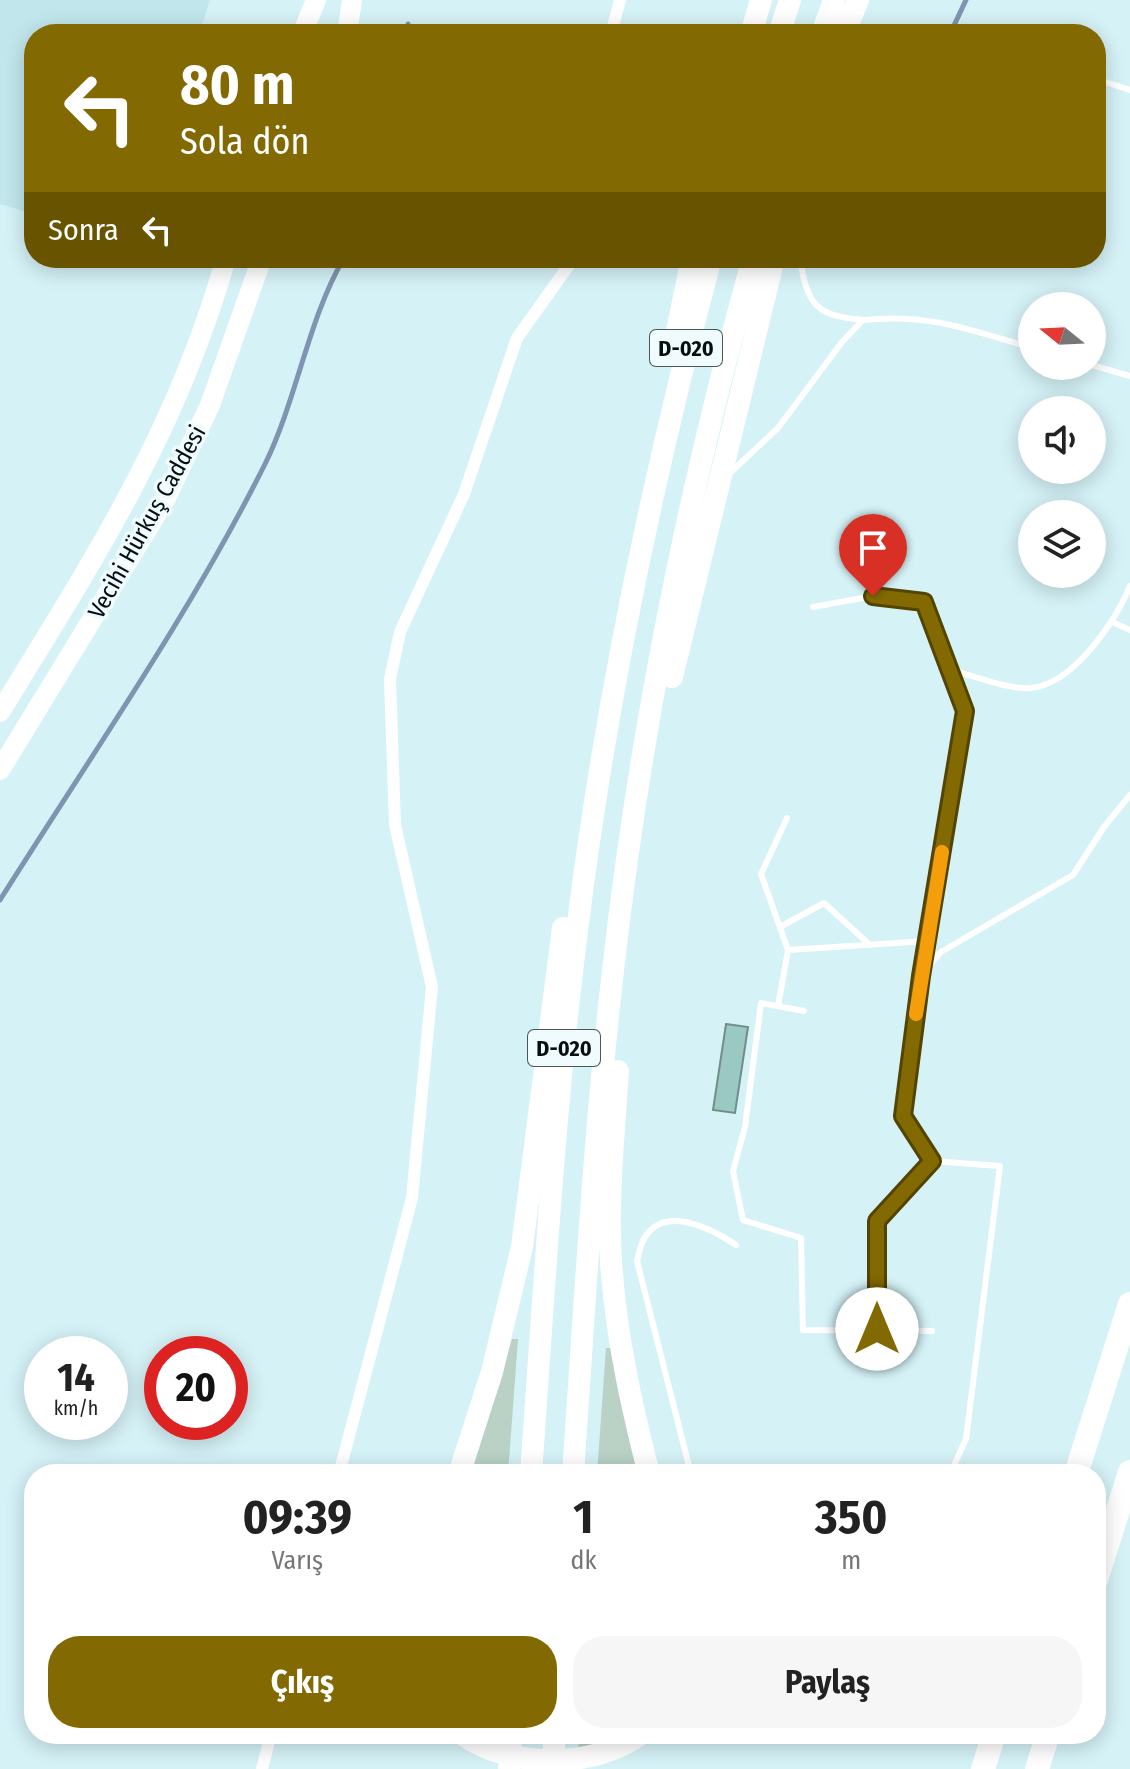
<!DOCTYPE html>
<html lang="tr">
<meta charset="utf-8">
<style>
:root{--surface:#fff;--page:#f6f6f6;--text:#222;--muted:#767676;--accent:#826901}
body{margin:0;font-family:"Fira Sans Condensed",sans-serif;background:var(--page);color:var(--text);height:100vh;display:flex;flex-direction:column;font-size:30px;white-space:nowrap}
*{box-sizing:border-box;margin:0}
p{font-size:26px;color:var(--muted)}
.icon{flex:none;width:44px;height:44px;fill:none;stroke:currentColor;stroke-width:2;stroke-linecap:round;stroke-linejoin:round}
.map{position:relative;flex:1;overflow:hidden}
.sheet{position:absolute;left:24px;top:1464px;width:1082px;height:280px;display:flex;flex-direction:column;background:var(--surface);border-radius:32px;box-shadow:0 4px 20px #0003}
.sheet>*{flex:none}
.hud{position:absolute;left:24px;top:24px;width:1082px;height:244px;border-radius:32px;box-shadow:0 4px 20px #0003;background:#826901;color:#fff;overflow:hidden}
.needle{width:52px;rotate:288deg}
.buttons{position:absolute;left:1018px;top:292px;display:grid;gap:16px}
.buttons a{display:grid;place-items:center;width:88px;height:88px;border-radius:50%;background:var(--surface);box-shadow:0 4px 20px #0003;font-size:40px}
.speed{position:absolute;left:24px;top:1336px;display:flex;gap:16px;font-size:40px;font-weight:700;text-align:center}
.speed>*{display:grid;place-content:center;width:104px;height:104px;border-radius:50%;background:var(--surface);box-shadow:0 4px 20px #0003;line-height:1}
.speed small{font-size:20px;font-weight:400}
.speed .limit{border:12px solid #d22;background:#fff;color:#111}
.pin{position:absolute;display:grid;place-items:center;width:68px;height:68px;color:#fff;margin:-82px -34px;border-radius:50% 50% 50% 0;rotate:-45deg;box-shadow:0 0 8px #0007}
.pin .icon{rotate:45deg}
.me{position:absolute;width:88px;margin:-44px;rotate:0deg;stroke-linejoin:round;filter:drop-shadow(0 0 6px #0008)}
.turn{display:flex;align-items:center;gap:28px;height:168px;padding:0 24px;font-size:36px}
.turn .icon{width:104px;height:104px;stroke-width:2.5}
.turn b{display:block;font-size:56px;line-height:68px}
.then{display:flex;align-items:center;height:76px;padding:0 24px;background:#0003;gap:16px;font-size:30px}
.eta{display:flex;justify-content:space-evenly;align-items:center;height:136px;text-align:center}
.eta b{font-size:48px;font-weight:700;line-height:56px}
.button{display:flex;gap:16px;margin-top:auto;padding:16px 24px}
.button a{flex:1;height:92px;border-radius:32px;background:var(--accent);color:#fff;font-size:32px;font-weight:700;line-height:92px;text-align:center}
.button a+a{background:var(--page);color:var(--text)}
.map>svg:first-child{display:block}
.built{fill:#c1e7ed}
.green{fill:#b9d2c5}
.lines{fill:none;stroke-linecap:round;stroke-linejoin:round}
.stream{stroke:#7f94b0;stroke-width:5}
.building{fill:#9ac8c2;stroke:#738d89;stroke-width:2}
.service{stroke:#fff;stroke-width:6}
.minor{stroke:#fff;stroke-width:12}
.primary{stroke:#fff;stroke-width:20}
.trunk{stroke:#fff;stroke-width:22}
.motorway{stroke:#fff;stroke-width:24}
.route-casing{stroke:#544401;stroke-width:20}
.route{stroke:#826901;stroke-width:14}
.slow{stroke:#f59e0b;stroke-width:14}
.labels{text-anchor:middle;stroke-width:7;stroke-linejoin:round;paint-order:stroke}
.shield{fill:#f0fbfd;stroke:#4c5557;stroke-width:2}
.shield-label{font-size:22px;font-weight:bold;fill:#050e10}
.street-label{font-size:24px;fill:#050e10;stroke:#f0fbfd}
</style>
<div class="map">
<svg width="1130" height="1769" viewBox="0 0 1130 1769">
<rect width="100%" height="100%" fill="#d5f2f7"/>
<path class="built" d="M0 0H210L199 34H34V214L0 204Z"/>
<path class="green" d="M512 1339H518L508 1474H471Z
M606 1348H613L640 1474H597Z
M579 1734H625L578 1756Z"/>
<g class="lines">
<path class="stream" d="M405 34 408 24
M950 34 966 0
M0 900C90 757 191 613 266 462 297 398 309 317 344 258"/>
</g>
<path class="building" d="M726 1024 748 1027 735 1113 713 1110Z"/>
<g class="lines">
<path class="service" d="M1096 79 1130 90
M863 320C928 313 971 330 1032 348
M1092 365 1130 376
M730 473 778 428 842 342 863 320C816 316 807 305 800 258
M813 607 873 596 924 602 965 711 921 976 903 1116 932 1161 1000 1166 966 1439 950 1474
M1112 622 1130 630
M951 670C971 675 1010 690 1030 688 1073 685 1115 622 1130 586
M780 927 824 903 870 945
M788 950 927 941
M922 974 941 952 1073 875 1104 827 1130 795
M778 1006 788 950 761 874 787 818
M804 1011 761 1003 745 1127 733 1171 743 1220 801 1238 803 1330 932 1331
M877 1329V1221L932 1161
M691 1474 637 1261C639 1253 641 1243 645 1237 666 1204 714 1230 736 1245"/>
<path class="minor" d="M611 34 620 0
M339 1474 412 1198 432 987 395 825 390 679 400 632 464 494 517 338 574 258
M262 1769 271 1734"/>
<path class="primary" d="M302 34 316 0
M347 34 352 0
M0 712C93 561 177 432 226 258
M0 770 165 500 210 405 262 258"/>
<path class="trunk" d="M751 34 761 0
M779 34 790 0
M822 34 834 0
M844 34 858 0
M677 331 692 258
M672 677 774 258
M618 1071C614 1135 607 1199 611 1262 616 1335 631 1404 649 1474
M459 1474 492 1372 522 1247 563 928
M531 1474C544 1293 554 1111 577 931 605 704 652 480 711 258
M573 1474C585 1303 594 1132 614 962 641 725 689 488 753 258
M462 1734C510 1769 594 1769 641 1734
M509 1769 511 1734
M552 1769 555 1734"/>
<path class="motorway" d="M1076 1474 1130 1304
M1096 1580 1130 1472
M983 1769 994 1734
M1037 1769 1048 1734"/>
</g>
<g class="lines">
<g class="route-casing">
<path id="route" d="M873 596 924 602 965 711 921 976 903 1116 932 1161 877 1221V1329"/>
</g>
<use href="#route" class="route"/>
<path class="slow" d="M916 1014 942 852"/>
</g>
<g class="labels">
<g class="shield">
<rect x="650" y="330" width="72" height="36" rx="6"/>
<rect x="528" y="1030" width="72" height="36" rx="6"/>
</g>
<g class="shield-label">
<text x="686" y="356">D-020</text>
<text x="564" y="1056">D-020</text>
</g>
<g class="street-label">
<text transform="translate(147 522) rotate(-61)" y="8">Vecihi Hürkuş Caddesi</text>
</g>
</g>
</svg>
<div class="buttons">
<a><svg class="needle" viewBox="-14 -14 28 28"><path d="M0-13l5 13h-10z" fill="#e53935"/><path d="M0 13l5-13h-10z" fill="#767676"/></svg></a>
<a><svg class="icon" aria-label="sound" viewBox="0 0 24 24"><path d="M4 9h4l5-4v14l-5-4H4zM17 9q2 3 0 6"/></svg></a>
<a><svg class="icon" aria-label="layers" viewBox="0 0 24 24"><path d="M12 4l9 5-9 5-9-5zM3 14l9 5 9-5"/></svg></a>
</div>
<div class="speed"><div>14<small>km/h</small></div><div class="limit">20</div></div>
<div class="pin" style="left:873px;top:596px;background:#d93025"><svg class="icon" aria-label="arrive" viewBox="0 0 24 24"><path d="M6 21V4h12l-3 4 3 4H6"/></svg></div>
<svg class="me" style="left:877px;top:1329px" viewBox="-20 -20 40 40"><circle r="19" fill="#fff"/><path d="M0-13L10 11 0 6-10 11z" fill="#826901"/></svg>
<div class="hud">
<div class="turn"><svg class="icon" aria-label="left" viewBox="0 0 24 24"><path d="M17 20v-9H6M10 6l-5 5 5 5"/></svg><div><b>80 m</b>Sola dön</div></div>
<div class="then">Sonra<svg class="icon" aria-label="left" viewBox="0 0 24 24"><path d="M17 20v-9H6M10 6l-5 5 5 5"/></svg></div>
</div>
<section class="sheet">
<div class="eta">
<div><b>09:39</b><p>Varış</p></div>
<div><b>1</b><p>dk</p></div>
<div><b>350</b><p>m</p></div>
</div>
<div class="button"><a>Çıkış</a><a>Paylaş</a></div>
</section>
</div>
